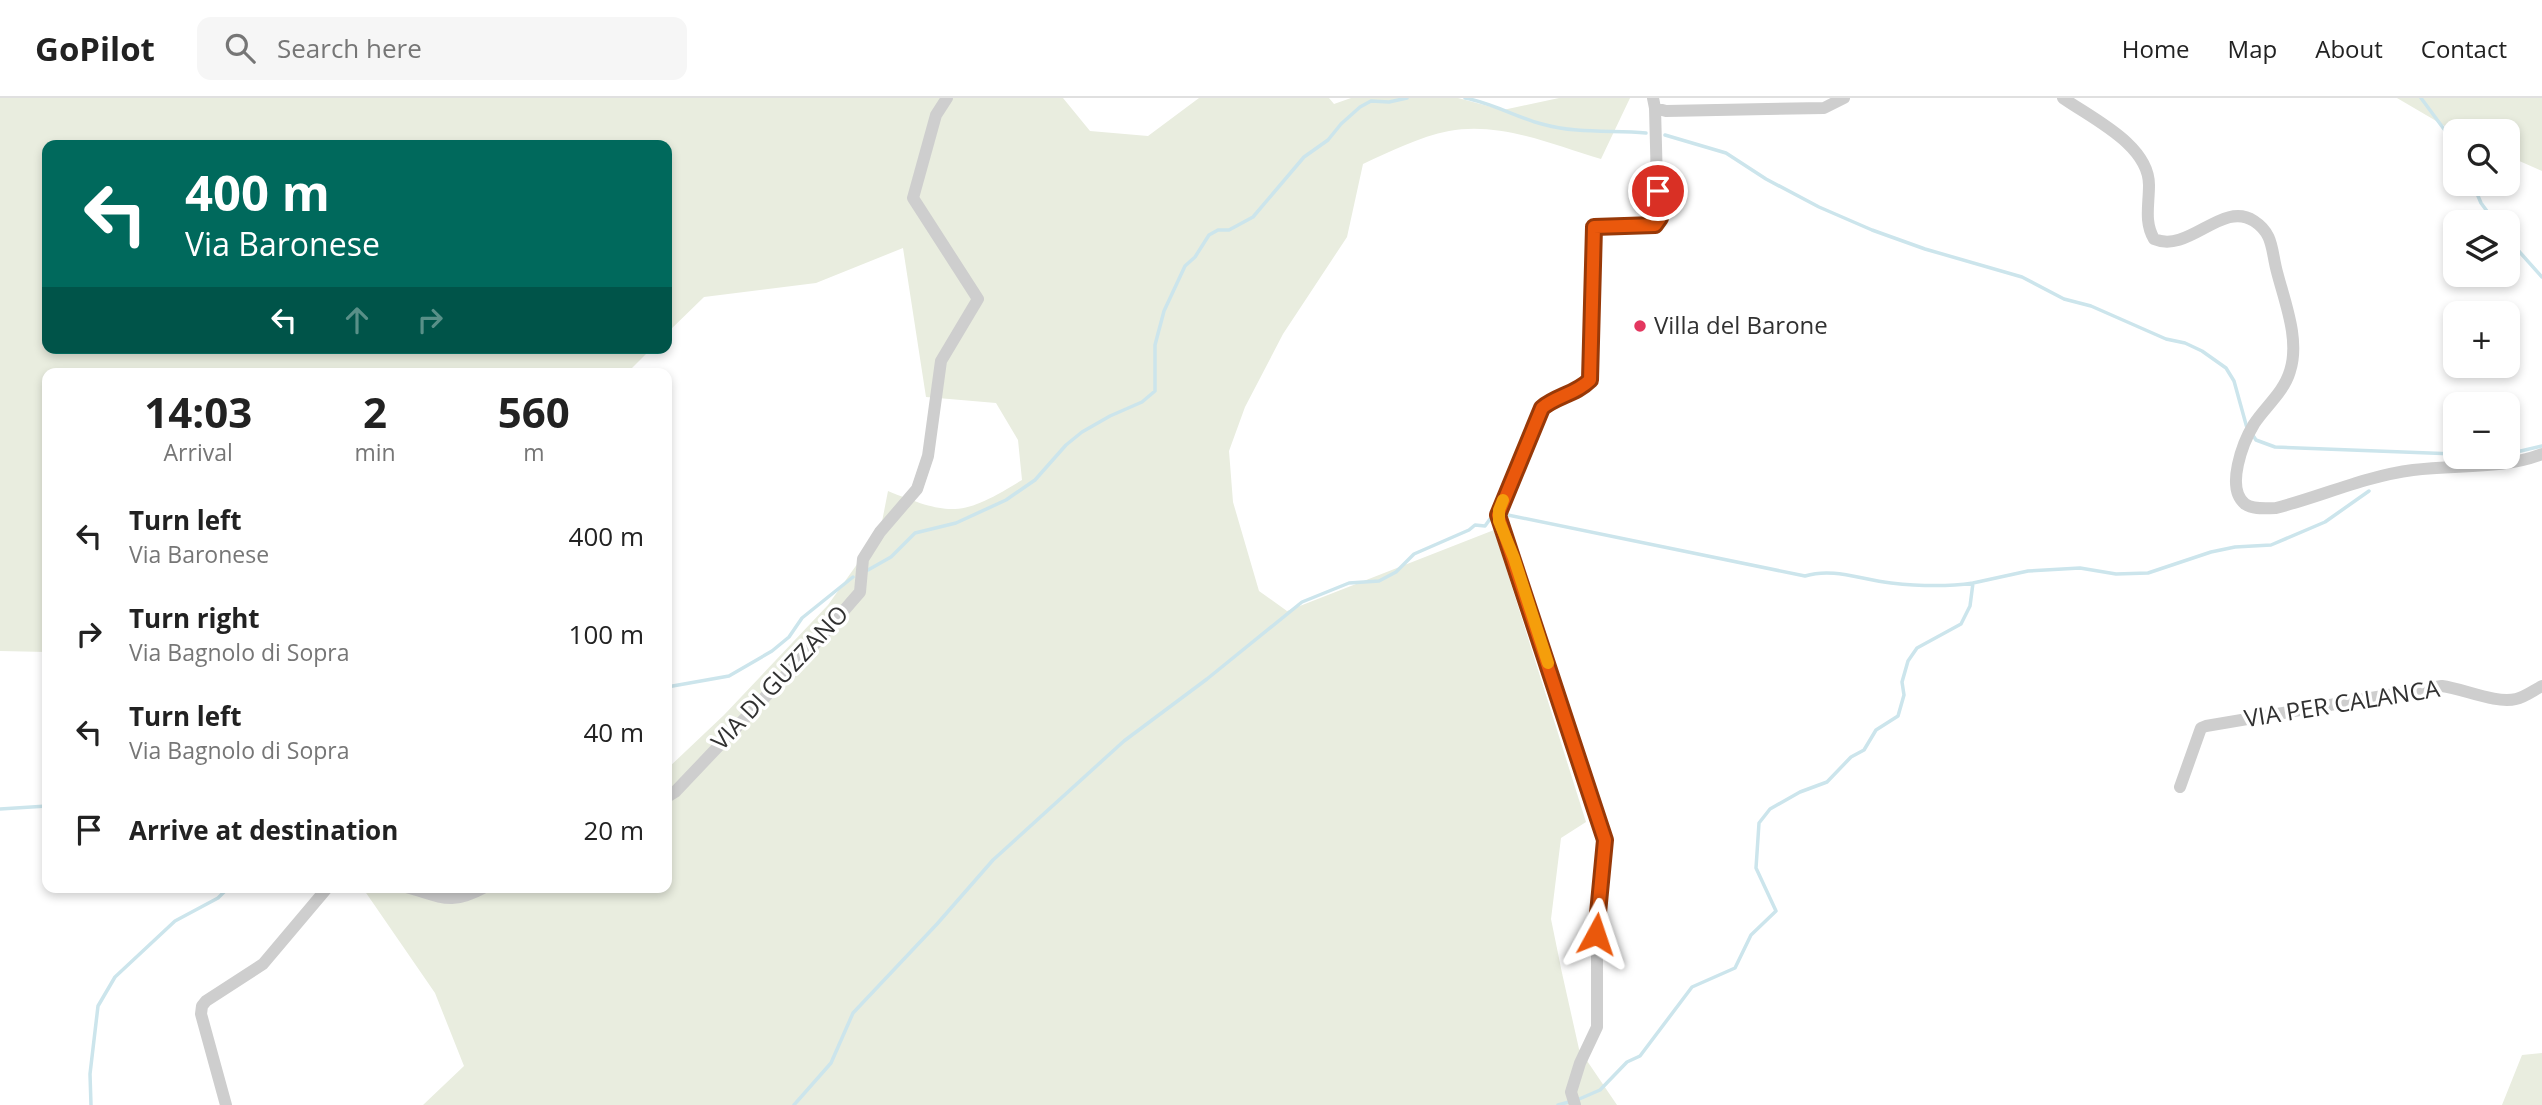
<!DOCTYPE html>
<meta charset="utf-8">
<style>
:root{--surface:#fff;--page:#f6f6f6;--text:#222;--muted:#767676;--line:#e0e0e0}
body{margin:0;font-family:"Open Sans",sans-serif;background:var(--page);color:var(--text);height:100vh;display:flex;flex-direction:column;font-size:26px;white-space:nowrap}
*{box-sizing:border-box;margin:0}
p{font-size:23px;color:var(--muted)}
.icon{flex:none;width:38px;height:38px;fill:none;stroke:currentColor;stroke-width:2;stroke-linecap:round;stroke-linejoin:round}
.map{position:relative;flex:1;overflow:hidden}
.sheet{position:absolute;left:42px;top:270px;width:630px;height:525px;display:flex;flex-direction:column;background:var(--surface);border-radius:14px;box-shadow:0 4px 10px #0003}
.sheet>*{flex:none}
.top-card{position:absolute;left:42px;top:42px;width:630px;height:214px;border-radius:14px;box-shadow:0 4px 10px #0003;background:#00695c;color:#fff;overflow:hidden}
.fabs{position:absolute;left:2443px;top:21px;display:grid;gap:14px}
.fabs a{display:grid;place-items:center;width:77px;height:77px;border-radius:14px;background:var(--surface);box-shadow:0 4px 10px #0003;font-size:35px}
.pin{position:absolute;display:grid;place-items:center;width:60px;height:60px;color:#fff;margin:-30px;border:4px solid #fff;border-radius:50%;box-shadow:0 2px 7px #0007}
.me{position:absolute;width:77px;margin:-38px;rotate:5deg;stroke-linejoin:round;filter:drop-shadow(0 0 5px #0008)}
.turn{display:flex;align-items:center;gap:24px;height:147px;padding:0 28px;font-size:32px}
.turn .icon{width:91px;height:91px;stroke-width:2.5}
.turn b{display:block;font-size:49px;line-height:60px}
.lanes{display:flex;align-items:center;height:66px;padding:0 28px;background:#0003;justify-content:center;gap:35px;direction:ltr}
.lanes .off{opacity:.35}
.eta{display:flex;justify-content:space-evenly;align-items:center;height:119px;text-align:center}
.eta b{font-size:42px;font-weight:700;line-height:49px}
ul{padding:0;list-style:none}
li{display:flex;align-items:center;gap:21px;height:98px;padding:0 28px}
li div{flex:1}
li b{display:block;font-size:26px}
li em{font-style:normal}
header{display:flex;align-items:center;gap:42px;box-sizing:border-box;height:98px;padding:0 35px;background:var(--surface);border-bottom:2px solid var(--line)}
header strong{font-size:33px}
nav{display:flex;gap:38px;margin-inline-start:auto;font-size:24px}
.search{width:490px;height:63px;background:var(--page);display:flex;align-items:center;gap:18px;box-sizing:border-box;padding:0 24px;border-radius:14px;color:var(--muted);font-size:26px}
.map>svg:first-child{display:block}
.green{fill:#e9eddf}
.lines{fill:none;stroke-linecap:round;stroke-linejoin:round}
.stream{stroke:#cce5ec;stroke-width:3.5}
.minor{stroke:#cecece;stroke-width:12}
.route-casing{stroke:#983908;stroke-width:18}
.route{stroke:#ea580c;stroke-width:12}
.slow{stroke:#f59e0b;stroke-width:12}
.poi-dot{fill:#e3375f;stroke:#fff;stroke-width:2.5}
.labels{text-anchor:middle;stroke-width:7;stroke-linejoin:round;paint-order:stroke}
.poi-label{font-size:24px;fill:#313131;stroke:#fff;text-anchor:start}
.street-label{font-size:24px;fill:#313131;stroke:#fff}
</style>
<header>
<strong>GoPilot</strong>
<div class="search"><svg class="icon" aria-label="search" viewBox="0 0 24 24"><circle cx="10" cy="10" r="6"/><path d="M15 15l6 6"/></svg>Search here</div>
<nav><a>Home</a><a>Map</a><a>About</a><a>Contact</a></nav>
</header>
<div class="map">
<svg width="2542" height="1007" viewBox="0 0 2542 1007">
<rect width="100%" height="100%" fill="#fff"/>
<path class="green" d="M0 0H1063L1090 33 1148 38 1199 0H1329L1334 6 1351 0H1458L1503 12 1559 0H1630L1601 61C1554 47 1499 23 1449 33 1419 39 1391 53 1363 66L1347 139 1283 236 1245 309 1229 353 1233 404 1259 493 1287 513 1494 432 1586 724 1561 740 1551 821 1562 875 1579 951 1617 1007H423L464 968 435 895 362 789H667V671L724 617 828 507 880 434 888 393C952 419 963 418 1022 382L1018 342 996 305 926 299 903 150 816 185 704 199 667 235V47H47V250H652L627 275H47V554L0 553Z
M2397 0H2542V73L2508 58V33L2455 34Z
M2542 955V1007H2502L2522 957Z"/>
<g class="lines">
<path class="stream" d="M1465 0C1492 5 1516 19 1542 26 1577 36 1612 32 1646 35
M2421 0 2455 46
M1665 37 1726 55 1766 81 1819 109 1872 132 1925 151 2022 179 2064 201 2091 208 2166 241 2185 245 2202 253 2226 270 2234 283 2247 330
M2473 86 2481 105 2495 124
M2508 141 2542 179
M2252 336 2256 342 2275 349 2455 356
M2508 356 2542 348
M1503 416 1805 478C1834 469 1861 482 1891 485 1918 488 1946 489 1973 485
M868 472 891 459 915 435 956 425 1006 402 1035 382 1066 347 1082 334 1110 318 1142 304 1155 293V247L1164 213 1185 168 1195 159 1209 137 1218 132H1229L1253 119 1304 59 1328 42 1341 26 1360 9 1371 3 1389 4 1407 0
M667 589 729 578 772 553 789 539 802 520 853 479
M0 711 47 708
M1577 1002 1600 992 1627 964 1640 958 1692 889 1735 870 1751 837 1776 813 1756 770 1759 725 1770 711 1800 694 1827 684 1851 659 1864 652 1876 632 1898 618 1904 597 1902 584 1908 563 1917 550 1961 526 1970 508 1973 485 2028 473 2080 470 2116 476 2148 475 2211 454 2235 449 2271 447 2325 424 2369 393
M91 1007 90 976 98 908 115 879 175 823 218 800 229 789
M794 1007 831 965 853 915 937 826 993 762 1124 643 1207 581 1302 504 1349 485 1379 483 1396 474 1414 456 1469 432 1475 427 1485 428 1490 421 1496 419
M1558 1007 1569 1004"/>
<path class="minor" d="M2063 0C2093 21 2149 47 2149 87 2149 107 2144 124 2154 141 2189 156 2222 102 2254 123 2274 136 2271 152 2277 174 2285 205 2300 242 2290 273 2284 294 2265 309 2254 326 2243 344 2225 390 2245 406 2254 412 2266 410 2276 410 2322 398 2366 378 2413 372 2457 366 2500 372 2542 356
M1655 10 1666 13 1824 10 1844 0
M2180 689 2201 630 2206 628 2442 588C2464 591 2496 606 2516 601 2525 599 2534 592 2542 588
M667 699 675 694 807 555 860 494 863 461 880 434 917 391 928 358 941 263 978 201 913 100 936 17 947 0
M406 789C443 799 450 808 485 789
M226 1007 201 916 202 908 206 903 263 866 328 789
M1575 1007 1571 994 1580 965 1597 929V818L1605 742 1498 417 1542 310C1556 298 1576 296 1589 282L1594 129 1655 127 1658 124 1655 10 1653 0"/>
</g>
<g class="lines">
<g class="route-casing">
<path id="route" d="M1596 836 1605 742 1498 417 1542 310C1556 298 1576 296 1590 282L1594 129 1655 127 1660 120 1658 93"/>
</g>
<use href="#route" class="route"/>
<path class="slow" d="M1503 402 1499 412V423L1514 460 1548 565"/>
</g>
<circle class="poi-dot" cx="1640" cy="228" r="7"/>
<g class="labels">
<g class="poi-label">
<text x="1654" y="236">Villa del Barone</text>
</g>
<g class="street-label">
<text transform="translate(780 580) rotate(-47)" y="8">VIA DI GUZZANO</text>
<text transform="translate(2342 606) rotate(-9)" y="8">VIA PER CALANCA</text>
</g>
</g>
</svg>
<div class="fabs">
<a><svg class="icon" aria-label="search" viewBox="0 0 24 24"><circle cx="10" cy="10" r="6"/><path d="M15 15l6 6"/></svg></a>
<a><svg class="icon" aria-label="layers" viewBox="0 0 24 24"><path d="M12 4l9 5-9 5-9-5zM3 14l9 5 9-5"/></svg></a>
<a>+</a>
<a>−</a>
</div>
<div class="pin" style="left:1658px;top:93px;background:#d93025"><svg class="icon" aria-label="arrive" viewBox="0 0 24 24"><path d="M6 21V4h12l-3 4 3 4H6"/></svg></div>
<svg class="me" style="left:1596px;top:836px" viewBox="-20 -20 40 40"><path d="M0-17L14 15 0 8-14 15z" fill="#ea580c" stroke="#fff" stroke-width="4"/></svg>
<div class="top-card">
<div class="turn"><svg class="icon" aria-label="left" viewBox="0 0 24 24"><path d="M17 20v-9H6M10 6l-5 5 5 5"/></svg><div><b>400 m</b>Via Baronese</div></div>
<div class="lanes"><svg class="icon" aria-label="left" viewBox="0 0 24 24"><path d="M17 20v-9H6M10 6l-5 5 5 5"/></svg><svg class="icon off" aria-label="ahead" viewBox="0 0 24 24"><path d="M12 20V5M6 11l6-6 6 6"/></svg><svg class="icon off" aria-label="right" viewBox="0 0 24 24"><path d="M7 20v-9h11M14 6l5 5-5 5"/></svg></div>
</div>
<section class="sheet">
<div class="eta">
<div><b>14:03</b><p>Arrival</p></div>
<div><b>2</b><p>min</p></div>
<div><b>560</b><p>m</p></div>
</div>
<ul>
<li><svg class="icon" aria-label="left" viewBox="0 0 24 24"><path d="M17 20v-9H6M10 6l-5 5 5 5"/></svg><div><b>Turn left</b><p>Via Baronese</p></div><em>400 m</em></li>
<li><svg class="icon" aria-label="right" viewBox="0 0 24 24"><path d="M7 20v-9h11M14 6l5 5-5 5"/></svg><div><b>Turn right</b><p>Via Bagnolo di Sopra</p></div><em>100 m</em></li>
<li><svg class="icon" aria-label="left" viewBox="0 0 24 24"><path d="M17 20v-9H6M10 6l-5 5 5 5"/></svg><div><b>Turn left</b><p>Via Bagnolo di Sopra</p></div><em>40 m</em></li>
<li><svg class="icon" aria-label="arrive" viewBox="0 0 24 24"><path d="M6 21V4h12l-3 4 3 4H6"/></svg><div><b>Arrive at destination</b></div><em>20 m</em></li>
</ul>
</section>
</div>
